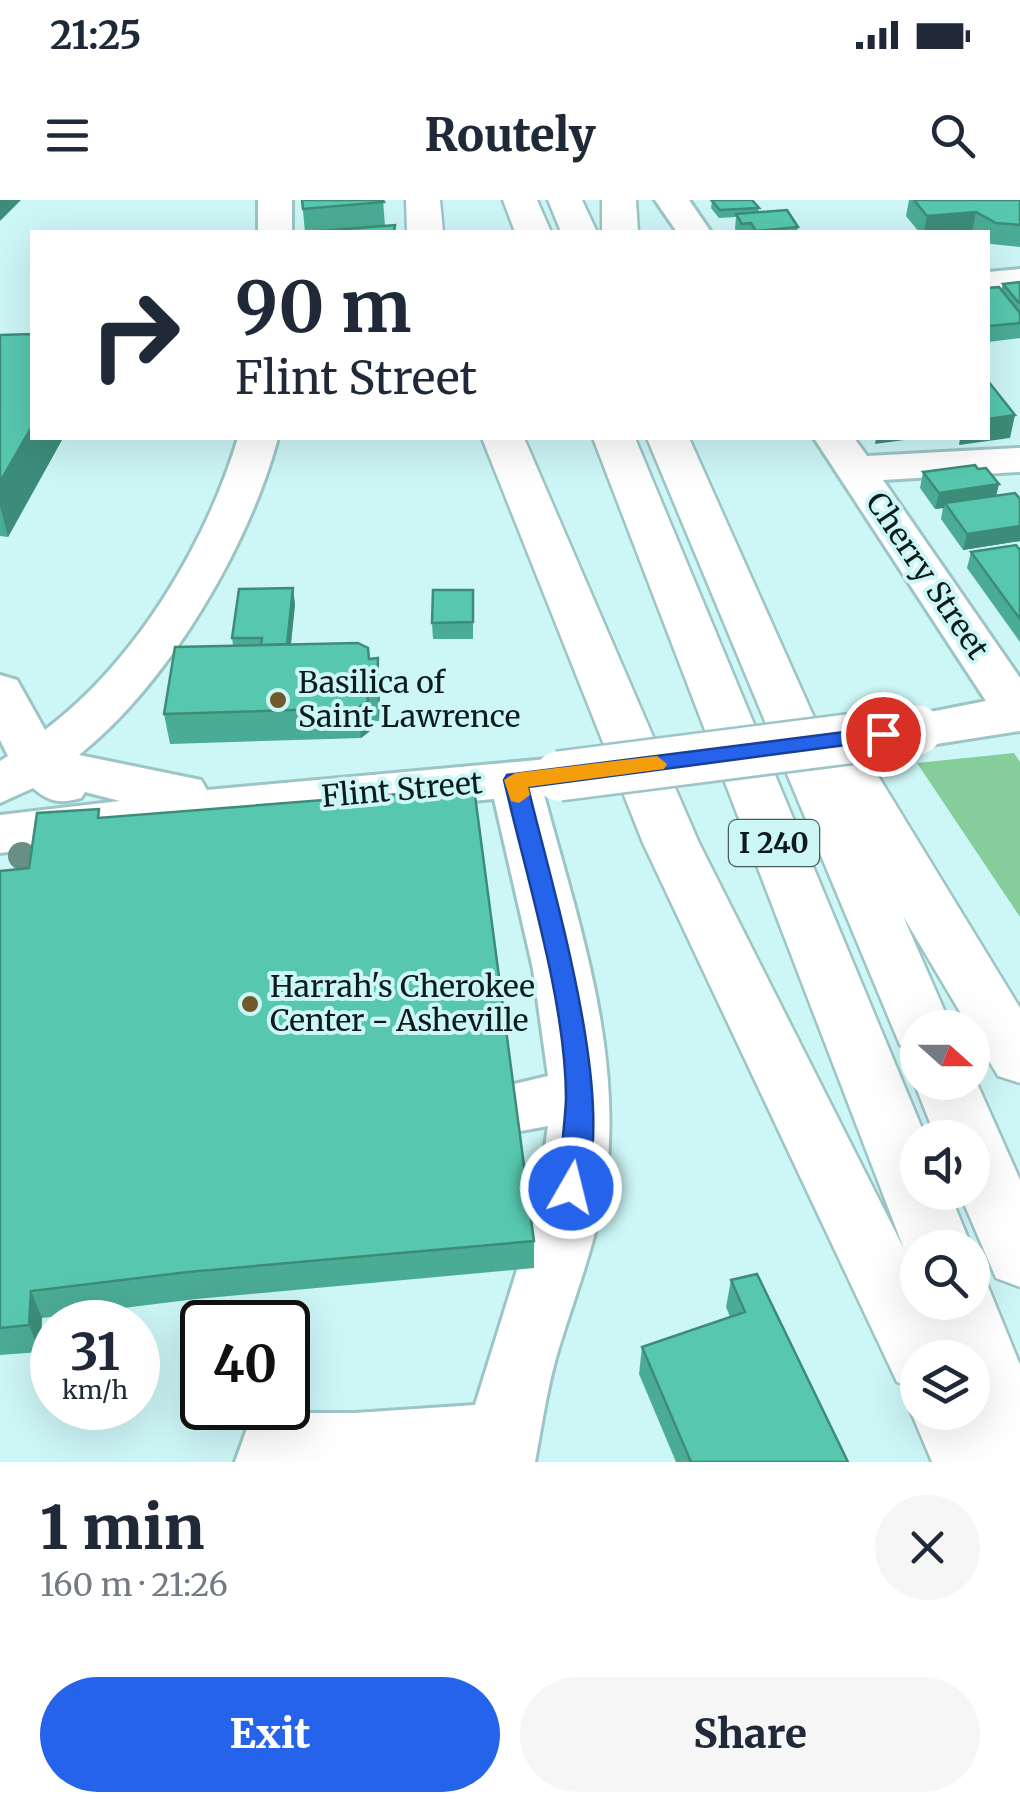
<!DOCTYPE html>
<meta charset="utf-8">
<style>
:root{--surface:#fff;--page:#f6f6f7;--text:#1f2937;--muted:#747a83;--accent:#2563eb}
body{margin:0;font-family:Merriweather,serif;background:var(--page);color:var(--text);height:100vh;display:flex;flex-direction:column;font-size:38px;white-space:nowrap}
*{box-sizing:border-box;margin:0}
p{font-size:32px;color:var(--muted)}
.icon{flex:none;width:55px;height:55px;fill:none;stroke:currentColor;stroke-width:2;stroke-linecap:round;stroke-linejoin:round}
.map{position:relative;height:1262px;overflow:hidden}
.details{display:flex;flex-direction:column;background:var(--surface);flex:1}
.details>*{flex:none}
.hud{position:absolute;left:30px;top:30px;width:960px;height:210px;border-radius:0px;box-shadow:0 10px 40px #0002;background:#fff;color:var(--text);overflow:hidden}
.needle{width:65px;rotate:111deg}
.buttons{position:absolute;left:900px;top:810px;display:grid;gap:20px}
.buttons a{display:grid;place-items:center;width:90px;height:90px;border-radius:50%;background:var(--surface);box-shadow:0 10px 40px #0002;font-size:50px}
.speed{position:absolute;left:30px;top:1100px;display:flex;gap:20px;font-size:50px;font-weight:700;text-align:center}
.speed>*{display:grid;place-content:center;width:130px;height:130px;border-radius:50%;background:var(--surface);box-shadow:0 10px 40px #0002;line-height:1}
.speed small{font-size:25px;font-weight:400}
.speed .limit{border:5px solid #111;border-radius:15px;background:#fff;color:#111}
.pin{position:absolute;display:grid;place-items:center;width:85px;height:85px;color:#fff;margin:-42px;border:5px solid #fff;border-radius:50%;box-shadow:0 2px 10px #0007}
.me{position:absolute;width:110px;margin:-55px;rotate:8deg;stroke-linejoin:round;filter:drop-shadow(0 0 8px #0008)}
.turn{display:flex;align-items:center;gap:35px;height:210px;padding:0 40px;font-size:45px}
.turn .icon{width:130px;height:130px;stroke-width:2.5}
.turn b{display:block;font-size:70px;line-height:85px}
.round{display:grid;place-items:center;flex:none;width:105px;height:105px;border-radius:52px;background:var(--page)}
.overview{display:flex;align-items:center;justify-content:space-between;height:170px;padding:0 40px}
h1{font-size:60px;font-weight:800;line-height:75px}
.cta{display:flex;gap:20px;margin-top:auto;padding:20px 40px}
.cta a{flex:1;height:115px;border-radius:60px;background:var(--accent);color:#fff;font-size:40px;font-weight:800;line-height:115px;text-align:center}
.cta a+a{background:var(--page);color:var(--text)}
.status{display:flex;justify-content:space-between;align-items:center;height:70px;padding:0 50px;background:var(--surface);direction:ltr}
.status svg{height:28px;fill:currentColor}
header{display:flex;justify-content:space-between;align-items:center;height:130px;padding:0 40px;background:var(--surface);font-size:45px;font-weight:800}
.map>svg:first-child{display:block}
.green{fill:#86cd9c}
.lines{fill:none;stroke-linecap:round;stroke-linejoin:round}
.minor-casing{stroke:#9dc5c6;stroke-width:6}
.highway-casing{stroke:#9dc5c6;stroke-width:5}
.minor{fill:#fff;fill-rule:evenodd}
.highway{fill:#fff;fill-rule:evenodd}
.minor-bridge-casing{stroke:#9dc5c6;stroke-width:54;stroke-linecap:butt}
.minor-bridge{stroke:#fff;stroke-width:49}
.tree{fill:#698e83}
.wall{fill:#4bac96}
.shaded-wall{fill:#3d8c7a}
.building{fill:#57c8af;stroke:#3d8c7a;stroke-width:2.5}
.route{fill:#2563eb;stroke:#184099;stroke-width:2.5}
.slow{fill:#f59e0b}
.poi-dot{fill:#6f5a29;stroke:#cdf6f7;stroke-width:4}
.labels{text-anchor:middle;stroke-width:8;stroke-linejoin:round;paint-order:stroke}
.shield{fill:#cdf6f7;stroke:#465d5e;stroke-width:2.5}
.shield-label{font-size:28px;font-weight:bold;fill:#0c1b1c}
.street-label{font-size:30px;fill:#0c1b1c;stroke:#cdf6f7}
.poi-label{font-size:30px;fill:#0c1b1c;stroke:#cdf6f7;text-anchor:start}
</style>
<div class="status"><b>21:25</b><svg viewBox="0 0 49 12"><path d="M0 12V9h3v3zM5 12V6h3v6zM10 12V3h3v9zM15 12V0h3v12zM26 1h20v11H26zM47 4h2v5h-2z"/></svg></div>
<header><svg class="icon" aria-label="menu" viewBox="0 0 24 24"><path d="M4 6h16M4 12h16M4 18h16"/></svg>Routely<svg class="icon" aria-label="search" viewBox="0 0 24 24"><circle cx="10" cy="10" r="6"/><path d="M15 15l6 6"/></svg></header>
<div class="map">
<svg width="1020" height="1262" viewBox="0 0 1020 1262">
<rect width="100%" height="100%" fill="#cdf6f7"/>
<path class="green" d="M1014 553 1020 562V717L917 563Z"/>
<g class="lines">
<g class="minor-casing">
<path id="minor" d="M258 0H292V32H258Z
M655 0H689L711 32H677Z
M1020 69V91L988 94V72Z
M238 238H278C248 348 169 483 79 555L201 580 207 590 548 559 566 564 573 577 566 590 544 595C576 714 618 835 608 960 603 1026 577 1088 558 1151 547 1187 542 1225 535 1262H235L249 1223 274 1213H355L475 1205 536 1009 548 926 515 932 493 925 485 907 493 889 548 876 533 769 494 599 259 620 0 653V615L120 601 85 592 81 598C61 604 49 602 33 588L0 603V561L8 556 0 540V475L17 480 45 530C136 461 205 346 238 238Z
M814 238H854L867 256 1020 248V272L883 280 1020 478V531L917 547 900 542 892 530 900 518 986 501Z"/>
</g>
<g class="highway-casing">
<path id="highway" d="M406 0H440L443 32H407Z
M503 0H537L551 32H515Z
M548 0H582L597 32H561Z
M602 0H636L638 32H602Z
M482 238H524L699 643 904 1049 593 238H635L926 938H918V992H949L972 1048H918V1102H972V1075L985 1079 1020 1165V1262H932L911 1212 918 1197V1212H972V1158H918V1190L897 1182 643 643Z
M647 238H689L825 542 839 538 858 543 1020 808V883L998 876 903 716 952 828H918V851L900 845Z
M972 872 1020 980V1087L996 1078 959 992H972V938H936L914 882 918 876V882H972Z"/>
</g>
<use href="#minor" class="minor"/>
<use href="#highway" class="highway"/>
<g class="minor-bridge-casing">
<path id="minor-bridge" d="M559 576 917 530"/>
</g>
<use href="#minor-bridge" class="minor-bridge"/>
</g>
<circle class="tree" cx="22" cy="656" r="14"/>
<path class="wall" d="M302 0H383L385 26 395 25V32H305Z
M909 0H1020V47L991 44 988 42V32H919L906 16Z
M712 1 759 8 758 12 798 27 797 32H737L735 29 736 17 719 18 711 8Z
M1020 82V138L988 142V88L1001 90 1003 84Z
M0 135 32 238H63L8 337 0 336Z
M923 272 996 295 1020 299V341L963 350 941 319 943 308 935 309 920 288Z
M1020 350V442L967 368 971 352Z
M473 390V439H433L432 423Z
M295 404 291 444 369 459 378 458 380 488 379 521H370V531L361 538 170 544 164 514 233 445 232 438Z
M101 617 534 1041V1068L196 1099 42 1118 40 1152 0 1155V671L29 668Z
M731 1080 848 1262H676L639 1174 642 1147 730 1117 726 1107Z"/>
<path class="shaded-wall" d="M0 0H21L0 21Z
M976 12 972 32H924L927 16Z
M1015 215 1010 238 959 245 960 238H988V219Z
M32 226V238H63L8 337 0 306V282Z
M876 238H919L875 244Z
M999 284 995 301 945 303 944 308 935 309 939 293Z
M1020 326V341L963 350 967 334Z
M293 388 295 404 289 462 287 446Z
M378 458 380 488 379 521 377 491Z
M367 491 370 531 361 538 358 508Z
M31 1091 42 1118 40 1152 29 1125Z"/>
<path class="building" d="M302 0H383L384 2 303 9Z
M716 0H752L759 8 720 10 712 1Z
M914 0H1020V25L996 23 976 12 927 16Z
M787 10 798 27 756 31 751 23 742 24 736 14Z
M395 25 394 32H309Z
M1020 82V103H1019L1003 84Z
M999 87 1020 113V123L988 126V88Z
M32 134V226L0 282V135Z
M988 181 1015 215 988 219Z
M975 265 978 269 986 268 999 284 939 293 923 272Z
M1015 293 1020 299V326L967 334 945 303Z
M1016 345 1020 350V419L971 352Z
M293 388 287 444 261 445 262 438H232L239 389Z
M433 390H473V422L432 423Z
M358 443 368 448 369 459 378 458 377 491H367L368 501 358 508 164 514 175 447Z
M474 588 534 1041 188 1072 31 1091 29 1125 0 1128V671L29 668 37 613 99 609 98 618Z
M757 1074 848 1262H691L642 1147 745 1112 731 1080Z"/>
<path class="route" d="M883 527 894 534 891 539 528 587C550 681 622 911 581 997L571 1000 561 997C556 986 566 918 566 898 566 802 526 676 504 580L507 575Z"/>
<path class="slow" d="M657 556 667 564 664 569 528 587 530 595 519 603 511 601 504 580 515 573Z"/>
<g class="poi-dot">
<circle cx="278" cy="500" r="10"/>
<circle cx="250" cy="804" r="10"/>
</g>
<g class="labels">
<rect class="shield" x="729" y="620" width="90" height="46" rx="8"/>
<g class="shield-label">
<text x="774" y="653">I 240</text>
</g>
<g class="street-label">
<text transform="translate(927 376) rotate(56)" y="10">Cherry Street</text>
<text transform="translate(402 590) rotate(-5)" y="10">Flint Street</text>
</g>
<g class="poi-label">
<text x="298" y="493">Basilica of<tspan x="298" dy="34">Saint Lawrence</tspan></text>
<text x="270" y="797">Harrah's Cherokee<tspan x="270" dy="34">Center - Asheville</tspan></text>
</g>
</g>
</svg>
<div class="buttons">
<a><svg class="needle" viewBox="-14 -14 28 28"><path d="M0-13l5 13h-10z" fill="#e53935"/><path d="M0 13l5-13h-10z" fill="#747a83"/></svg></a>
<a><svg class="icon" aria-label="sound" viewBox="0 0 24 24"><path d="M4 9h4l5-4v14l-5-4H4zM17 9q2 3 0 6"/></svg></a>
<a><svg class="icon" aria-label="search" viewBox="0 0 24 24"><circle cx="10" cy="10" r="6"/><path d="M15 15l6 6"/></svg></a>
<a><svg class="icon" aria-label="layers" viewBox="0 0 24 24"><path d="M12 4l9 5-9 5-9-5zM3 14l9 5 9-5"/></svg></a>
</div>
<div class="speed"><div>31<small>km/h</small></div><div class="limit">40</div></div>
<div class="pin" style="left:883px;top:534px;background:#d93025"><svg class="icon" aria-label="arrive" viewBox="0 0 24 24"><path d="M6 21V4h12l-3 4 3 4H6"/></svg></div>
<svg class="me" style="left:571px;top:988px" viewBox="-20 -20 40 40"><circle r="17" fill="#2563eb" stroke="#fff" stroke-width="3"/><path d="M0-11L8 9 0 5-8 9z" fill="#fff"/></svg>
<div class="hud">
<div class="turn"><svg class="icon" aria-label="right" viewBox="0 0 24 24"><path d="M7 20v-9h11M14 6l5 5-5 5"/></svg><div><b>90 m</b>Flint Street</div></div>
</div>
</div>
<section class="details">
<div class="overview"><div><h1>1 min</h1><p>160 m · 21:26</p></div><a class="round"><svg class="icon" aria-label="close" viewBox="0 0 24 24"><path d="M6 6l12 12M18 6L6 18"/></svg></a></div>
<div class="cta"><a>Exit</a><a>Share</a></div>
</section>
